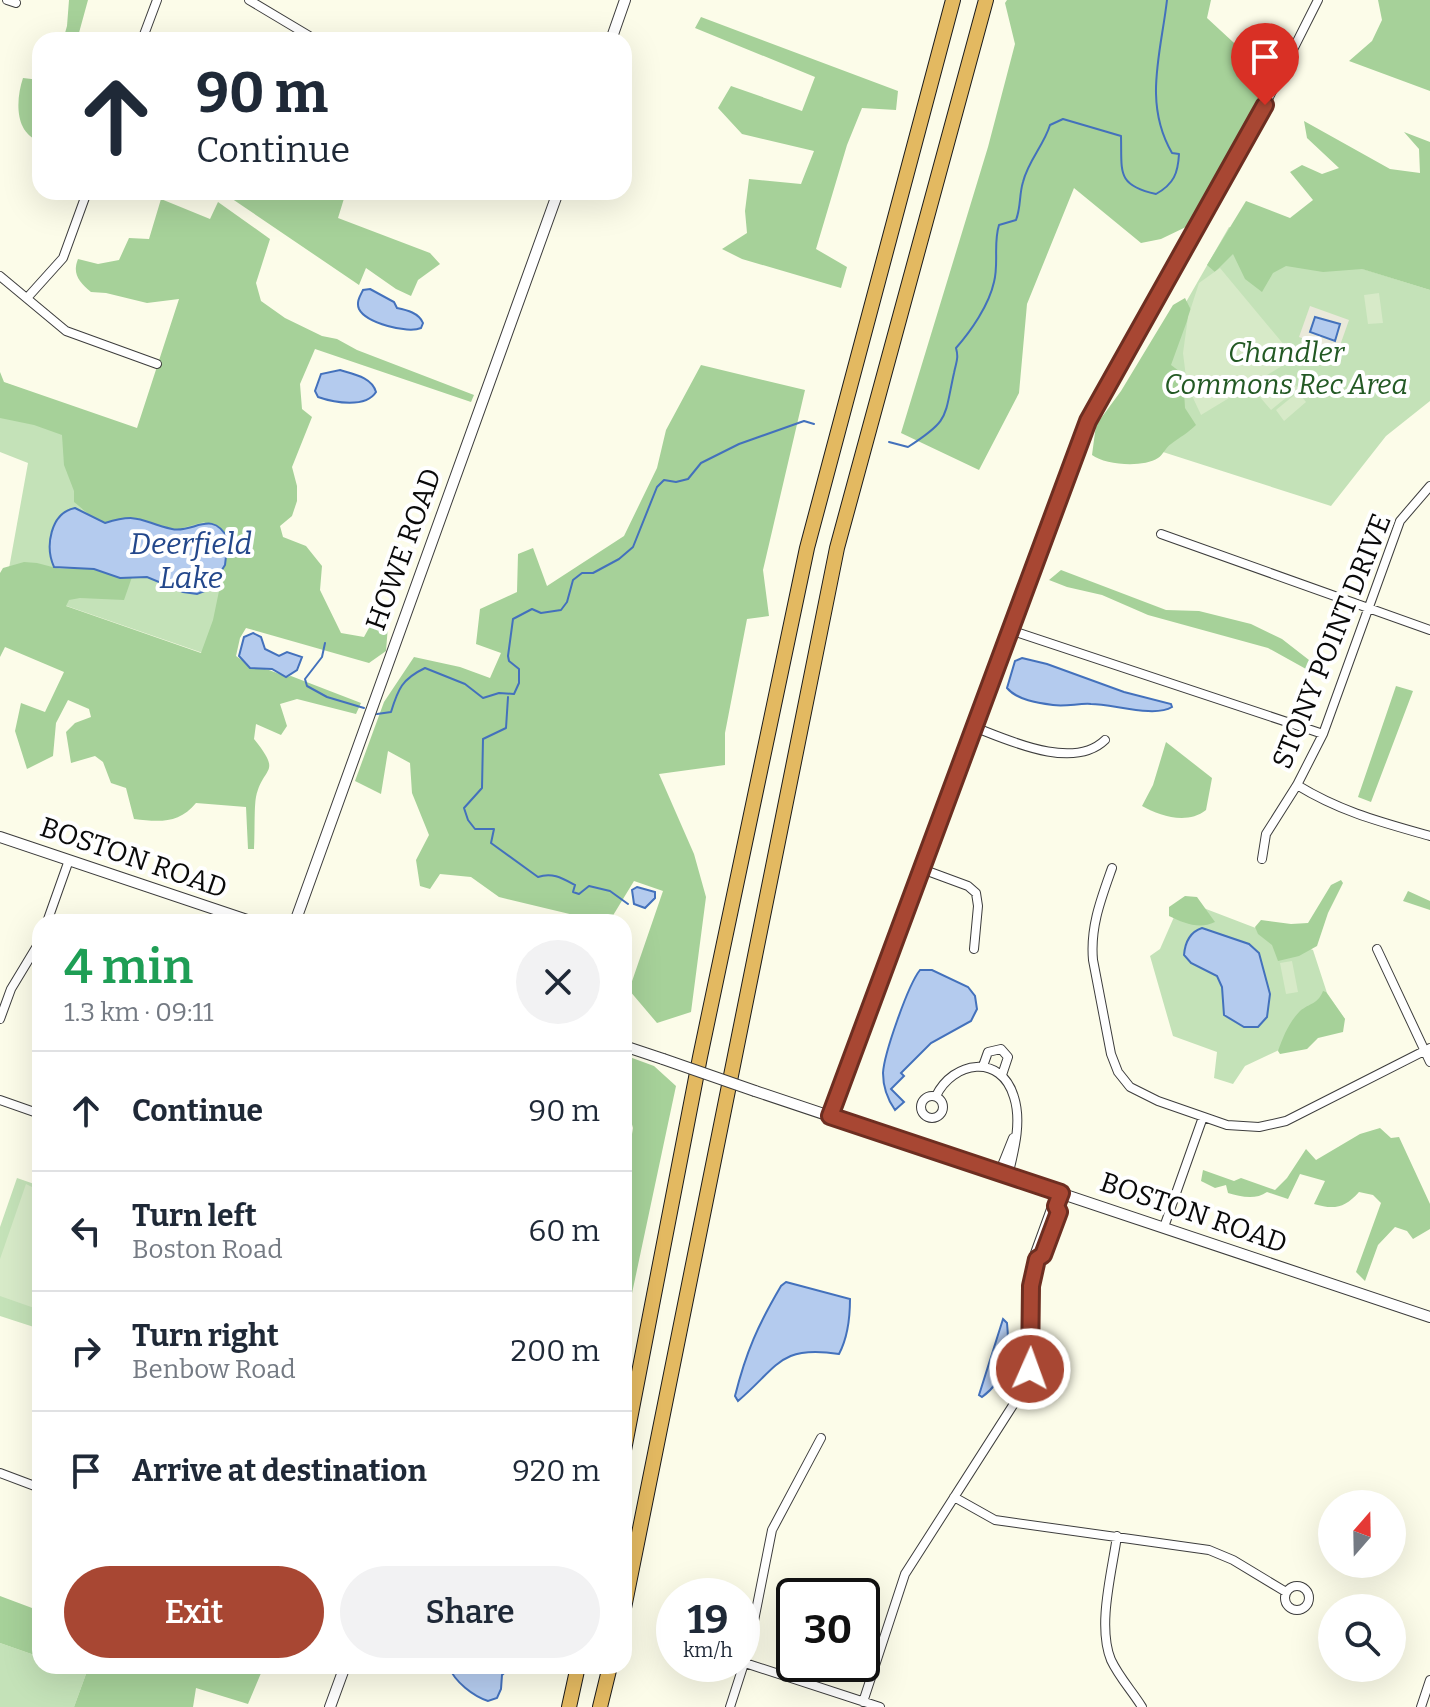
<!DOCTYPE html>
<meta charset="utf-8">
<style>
:root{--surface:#fff;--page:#f2f2f3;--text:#1f2937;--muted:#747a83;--line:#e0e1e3;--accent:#a84733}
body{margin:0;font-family:Bitter,serif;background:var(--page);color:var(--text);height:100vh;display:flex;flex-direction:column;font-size:30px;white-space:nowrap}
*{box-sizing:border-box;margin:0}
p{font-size:26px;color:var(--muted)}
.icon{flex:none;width:44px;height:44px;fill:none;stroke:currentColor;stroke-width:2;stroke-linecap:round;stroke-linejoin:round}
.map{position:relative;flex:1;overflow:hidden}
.details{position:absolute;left:32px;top:914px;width:600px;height:760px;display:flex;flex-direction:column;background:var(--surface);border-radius:24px;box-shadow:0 8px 32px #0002}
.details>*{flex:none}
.hud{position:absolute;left:32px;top:32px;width:600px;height:168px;border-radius:24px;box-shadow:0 8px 32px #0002;background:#fff;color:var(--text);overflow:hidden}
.needle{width:52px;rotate:20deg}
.fabs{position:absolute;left:1318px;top:1490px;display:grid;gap:16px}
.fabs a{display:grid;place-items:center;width:88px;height:88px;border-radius:50%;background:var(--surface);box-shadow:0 8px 32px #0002;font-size:40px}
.speed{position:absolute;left:656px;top:1578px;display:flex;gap:16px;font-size:40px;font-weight:700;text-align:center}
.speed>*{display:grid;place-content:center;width:104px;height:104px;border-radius:50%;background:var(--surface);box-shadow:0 8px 32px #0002;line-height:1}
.speed small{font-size:20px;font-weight:400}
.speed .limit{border:4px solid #111;border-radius:12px;background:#fff;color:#111}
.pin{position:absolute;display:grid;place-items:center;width:68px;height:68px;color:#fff;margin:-82px -34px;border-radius:50% 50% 50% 0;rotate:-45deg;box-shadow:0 0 8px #0007}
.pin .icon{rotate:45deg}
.me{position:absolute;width:88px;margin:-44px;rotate:2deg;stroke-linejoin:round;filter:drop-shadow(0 0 6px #0008)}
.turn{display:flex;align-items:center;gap:28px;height:168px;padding:0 32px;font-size:36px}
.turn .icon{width:104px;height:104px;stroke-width:2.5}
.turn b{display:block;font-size:56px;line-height:68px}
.round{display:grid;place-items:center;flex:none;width:84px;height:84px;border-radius:42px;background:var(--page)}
.summary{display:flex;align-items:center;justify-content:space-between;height:136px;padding:0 32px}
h1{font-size:48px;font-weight:600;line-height:60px;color:#1e9e55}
.cta{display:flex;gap:16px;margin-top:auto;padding:16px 32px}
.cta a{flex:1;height:92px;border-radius:48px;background:var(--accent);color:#fff;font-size:32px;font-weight:600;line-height:92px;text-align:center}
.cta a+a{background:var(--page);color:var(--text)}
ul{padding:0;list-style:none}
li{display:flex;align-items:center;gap:24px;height:120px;padding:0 32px;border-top:2px solid var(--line)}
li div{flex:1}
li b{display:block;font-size:30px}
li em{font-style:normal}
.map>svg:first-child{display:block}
.green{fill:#c4e2b8}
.forest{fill:#a6d199}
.pitch{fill:#d7eac8}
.plaza{fill:#eae9da}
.water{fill:#b4cbee;stroke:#4371bc;stroke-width:2}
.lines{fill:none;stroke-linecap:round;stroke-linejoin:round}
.stream{stroke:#4371bc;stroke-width:2}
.minor-casing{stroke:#3d3d3d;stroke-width:10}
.tertiary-casing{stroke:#3d3d3d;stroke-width:12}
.motorway-casing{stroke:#1b1b1b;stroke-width:16}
.minor{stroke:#fff;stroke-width:8}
.tertiary{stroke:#fff;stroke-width:10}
.motorway{stroke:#e3b961;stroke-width:14}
.tertiary-bridge-casing{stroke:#3d3d3d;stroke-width:12;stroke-linecap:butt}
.tertiary-bridge{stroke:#fff;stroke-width:10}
.route-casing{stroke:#6d2e21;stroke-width:20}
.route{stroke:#a84733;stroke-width:14}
.labels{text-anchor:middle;stroke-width:8;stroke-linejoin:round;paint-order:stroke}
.park-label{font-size:28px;font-style:italic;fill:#235924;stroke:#fff}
.street-label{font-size:28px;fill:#0a0a0a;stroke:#fff}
.water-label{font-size:30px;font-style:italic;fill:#23478b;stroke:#fff}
</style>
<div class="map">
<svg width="1430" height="1707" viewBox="0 0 1430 1707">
<rect width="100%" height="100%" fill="#fcfce9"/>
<path class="green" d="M1229 227 1430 290V401L1386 436 1331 506 1110 435Z
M0 381 277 481 223 660 6 585 28 463 0 452Z
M1193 904 1313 950 1327 993 1345 1019 1245 1066 1233 1084 1214 1078 1217 1052 1173 1036 1150 956 1160 949 1174 917Z
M17 1178 40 1186V1329L0 1316V1227Z
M0 1643 40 1657V1666H64L86 1674 74 1707H0Z"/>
<path class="forest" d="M69 0H88L77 40H63L67 26Z
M1007 0H1211L1207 18 1272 78 1192 232 1188 226 1161 239 1141 243 1074 188 1027 304 1019 393 979 470 901 433 988 147 1015 44 1005 3Z
M1378 0H1430V91L1349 61 1372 41 1382 20Z
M701 17 898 91 896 110 862 108 847 145 816 249 847 267 841 288 742 259 722 249 747 233 745 211 749 179 801 184 814 151 742 134 718 108 731 86 802 111 815 77 695 28Z
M23 78 40 80 39 141C14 132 16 99 23 78Z
M1304 121 1390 169 1420 173 1419 149 1404 132 1430 142V290L1362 269 1323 272 1286 266 1273 273 1262 292 1245 279 1233 254 1215 272 1207 265 1246 201 1290 218 1313 200 1290 172 1302 165 1322 174 1339 168 1307 138Z
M222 192H346L338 218 430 253 440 264 418 280 411 296 396 289 366 268 359 285Z
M161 199 210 219 218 202 270 239 256 283 261 301 285 318 322 336 337 339 357 350 474 395 471 402 315 349 300 384 302 409 312 417 292 467 297 486V501L292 516 280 526 283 537 306 546 322 566 320 590 341 633 364 637 381 606 389 613 386 651 369 663 246 628 240 638 236 656C252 669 268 667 286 677L291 676 361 703 356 714 297 699 280 704 287 726 281 735 256 724 254 739C283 775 263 765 256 797 254 807 255 836 254 849H248L246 807 196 803C179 824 159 822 134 819L126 788 111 783 103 762 95 756 71 763 66 732 75 723 91 717 89 709 68 700 56 723 53 756 27 769 15 731 21 703 45 712 64 672 5 647 0 657V573L3 568 24 562 37 563 60 569H94L120 578 132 577 124 600 80 598 69 600 66 606 201 653 213 620 219 591 210 589 225 565 228 539 204 522 175 530C152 520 129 528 106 523 94 521 83 509 74 502V491L64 465 62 435 34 425 0 418V372L4 382 137 428 179 299 147 303 106 293 91 292C79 282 72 274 78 259L98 264 119 260 129 238 149 239Z
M1185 298 1191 310 1171 365 1183 374 1185 408 1196 425C1188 433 1180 437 1171 444 1166 447 1163 455 1158 458 1143 468 1105 465 1092 455L1096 425 1121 391 1173 305Z
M701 365 805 390 763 570 769 616 747 619 725 733V765L659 774 694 854 706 897 691 1012 657 1023 629 990 663 891 634 881 609 922H603L499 897 471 877 440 874 430 889 420 886 416 860 429 835 412 793 410 763 388 751 381 794 355 781 384 702 414 657 460 667 490 678 501 653 476 644 480 609 517 592 518 554 533 548 547 586 624 536 657 468 666 430Z
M1061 570 1166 610 1199 611 1251 624 1282 639 1309 660 1306 669 1268 648 1148 615 1102 595 1067 587 1049 580Z
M1396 686 1413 691 1371 802 1358 797Z
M1166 742 1212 778 1206 810C1187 825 1160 816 1142 806L1153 785Z
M1341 880 1343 883 1328 913 1317 946 1299 956 1278 961 1272 945 1258 934 1255 927 1261 920 1291 924 1308 923 1331 885Z
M1408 891 1430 901V910L1403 901Z
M1185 896 1197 897 1215 922C1199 930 1184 923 1169 916V907Z
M1323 991 1326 992 1345 1019 1343 1032 1318 1038 1307 1049 1280 1054 1278 1051C1283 1037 1289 1022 1300 1011 1310 1003 1318 1004 1323 991Z
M624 1055 654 1066 676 1086 624 1331V1146L631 1140 633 1128 624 1095Z
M1380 1128 1391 1138 1399 1137 1430 1204V1229L1413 1239 1407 1231 1395 1227 1378 1245 1365 1281 1356 1272 1381 1203 1373 1195 1359 1192C1345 1208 1334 1210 1314 1204L1325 1181 1300 1174 1288 1199 1267 1192C1256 1200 1241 1197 1228 1193L1226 1185 1215 1188 1201 1181 1203 1170 1234 1181 1241 1178 1275 1190 1287 1178 1306 1149 1316 1160 1360 1134Z
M0 1596 40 1611V1657L0 1643Z
M64 1666H264L248 1704 196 1688 193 1707H74L86 1674Z"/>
<path class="pitch" d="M1220 268 1295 358 1201 415 1187 385 1183 353 1188 317 1199 283Z
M1379 293 1383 323 1368 324 1364 295Z
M1286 374 1298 388 1271 410 1259 396Z
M1298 392 1306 402 1284 421 1276 410Z
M1292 961 1298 992 1286 994 1280 963Z
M26 1184 40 1191V1310L0 1296V1259Z"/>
<path class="plaza" d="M1310 306 1349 320 1337 354 1312 345 1313 342 1299 337Z"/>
<path class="water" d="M370 289 394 302 397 308C407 310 419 313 423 323L421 328C408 334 366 323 359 309 356 302 360 296 363 290Z
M1315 317 1340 324 1335 341 1310 332Z
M340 370C353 374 372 377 376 392 366 408 335 403 318 397L315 391 321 374Z
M75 508 105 523C140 512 141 522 172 529 193 534 212 508 228 539L225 565 210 589 197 594 183 592 147 577 120 578 94 569 54 567C45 547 50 513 75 508Z
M253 633 261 637 265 649 279 656 287 652 302 657 297 670 286 677 272 669 250 668 239 656 244 637Z
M1022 658 1047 664 1124 692 1171 704 1172 707C1154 718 1113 704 1091 704 1079 703 1066 707 1053 705 1038 703 1017 700 1007 688L1015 661Z
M637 887 655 892V898L645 908 634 904 632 890Z
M1202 928 1249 944 1259 953 1270 994 1267 1017 1258 1027H1244L1224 1015 1222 987 1217 976 1191 963 1184 955C1185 943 1190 932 1202 928Z
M920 970H932L968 987 975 996 977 1009 971 1021 931 1043 901 1073 904 1076 891 1089 904 1102 895 1110C888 1100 883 1086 883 1073 884 1054 908 985 920 970Z
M786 1282 850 1299C850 1318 848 1337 839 1354 779 1345 779 1366 738 1401L735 1396C746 1352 758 1325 781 1286Z
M1003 1319 1007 1323C1010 1352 1007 1379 982 1397L979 1395Z
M512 1666 502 1675 501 1689 497 1698 488 1701C473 1696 455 1682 449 1667Z"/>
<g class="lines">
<path class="stream" d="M889 442 908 447C950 420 944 418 954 373 956 362 959 359 956 348 971 331 989 305 994 282 999 263 993 244 999 225L1016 220C1021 207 1019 195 1023 182 1028 161 1044 145 1050 125L1063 119 1121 136C1122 172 1116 185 1156 194 1174 184 1178 173 1179 154L1172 153C1143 103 1161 53 1167 0
M325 643 322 657 305 679 307 686 327 697 364 708
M508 697 506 728 483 739 482 788 464 808 468 820 475 829H494L491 843 538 877C552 872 562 878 575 885L573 892 579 894 589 886 610 891 628 904
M377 714 391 712C398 689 402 679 425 668L465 684 483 698 499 693 514 694 519 683V669L509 661 508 656 513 619 532 609 541 613 561 610 567 602 573 580 582 573H593L619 559 633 547 657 487 664 480 676 482 688 479 701 463 739 444 804 421 814 424"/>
<g class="minor-casing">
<path id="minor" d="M7 0 16 3
M249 0 316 40
M142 40 157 0
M0 276 66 331 157 364
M27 298 63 258 87 192
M1161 534 1430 630
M1010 630 1323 734
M974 727C1008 740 1073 771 1105 740
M1297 785C1341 812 1381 822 1430 836
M1262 859 1266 834 1297 785 1323 734 1400 521 1430 486
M1112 868C1101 899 1090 927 1093 960L1111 1054 1118 1072 1130 1087 1158 1101 1227 1125 1259 1127 1286 1121 1430 1048
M922 869 968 886 976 893 978 906 974 949
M47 922 69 860
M1377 949 1430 1062
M0 1019 11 989 40 941
M983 1066 988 1052 1001 1049 1008 1057 1002 1075
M921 1107a11 11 0 1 1 22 0a11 11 0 1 1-22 0Z
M936 1096C953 1061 1001 1053 1014 1097 1022 1122 1014 1151 1008 1176
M0 1100 40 1114
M830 1116 1088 421 1255 125 1318 0
M999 1173 1013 1138
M1164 1227 1203 1117
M0 1473 40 1488
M954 1497 995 1520 1209 1550 1233 1560 1286 1592
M1117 1536C1112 1572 1097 1626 1111 1660 1119 1677 1132 1691 1142 1707
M1285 1598a12 12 0 1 1 24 0a12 12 0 1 1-24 0Z
M745 1663 880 1707
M863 1702 905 1574 1024 1388C1039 1346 1026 1302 1037 1259L1035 1253 1051 1209 1056 1206 1059 1212 1043 1255 1037 1259
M730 1707 748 1651 772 1530 821 1438
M1421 1707 1430 1680"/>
</g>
<g class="tertiary-casing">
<path id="tertiary" d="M611 40 625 0
M0 837 253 922
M295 922 558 192
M624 1046 663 1059
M755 1091 1430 1317
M330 1707 345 1666"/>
</g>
<g class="motorway-casing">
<path id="motorway" d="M624 1450 700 1057 807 548 953 0
M624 1608 837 548 986 0
M569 1707 578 1666
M600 1707 610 1666"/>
</g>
<use href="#minor" class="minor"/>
<use href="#tertiary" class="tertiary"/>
<use href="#motorway" class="motorway"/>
<g class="tertiary-bridge-casing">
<path id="tertiary-bridge" d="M663 1059 755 1091"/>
</g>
<use href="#tertiary-bridge" class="tertiary-bridge"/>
</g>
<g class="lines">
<g class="route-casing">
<path id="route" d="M1030 1369 1031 1286 1037 1259 1043 1255 1059 1212 1056 1206 1061 1193 830 1116 1088 421 1265 105"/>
</g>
<use href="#route" class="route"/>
</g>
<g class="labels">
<g class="park-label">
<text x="1286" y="362">Chandler<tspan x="1286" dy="32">Commons Rec Area</tspan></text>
</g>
<g class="street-label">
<text transform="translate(403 549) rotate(-70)" y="10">HOWE ROAD</text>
<text transform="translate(1331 641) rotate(-68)" y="10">STONY POINT DRIVE</text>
<text transform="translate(134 857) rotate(19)" y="10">BOSTON ROAD</text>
<text transform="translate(1194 1212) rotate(19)" y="10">BOSTON ROAD</text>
</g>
<g class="water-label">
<text x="191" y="554">Deerfield<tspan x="191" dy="34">Lake</tspan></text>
</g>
</g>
</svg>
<div class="fabs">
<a><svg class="needle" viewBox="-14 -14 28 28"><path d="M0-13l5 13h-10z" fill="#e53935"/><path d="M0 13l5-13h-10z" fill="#747a83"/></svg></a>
<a><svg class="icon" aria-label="search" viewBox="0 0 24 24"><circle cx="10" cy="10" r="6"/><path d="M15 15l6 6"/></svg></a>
</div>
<div class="speed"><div>19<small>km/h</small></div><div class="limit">30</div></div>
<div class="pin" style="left:1265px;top:105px;background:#d93025"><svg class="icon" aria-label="arrive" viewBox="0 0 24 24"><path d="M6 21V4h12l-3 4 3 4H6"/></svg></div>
<svg class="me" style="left:1030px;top:1369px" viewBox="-20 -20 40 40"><circle r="17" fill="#a84733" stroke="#fff" stroke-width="3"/><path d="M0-11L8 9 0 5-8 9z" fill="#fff"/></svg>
<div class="hud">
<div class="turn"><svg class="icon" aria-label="ahead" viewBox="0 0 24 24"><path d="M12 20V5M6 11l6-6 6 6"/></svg><div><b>90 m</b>Continue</div></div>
</div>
<section class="details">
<div class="summary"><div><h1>4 min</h1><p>1.3 km · 09:11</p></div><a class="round"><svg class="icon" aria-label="close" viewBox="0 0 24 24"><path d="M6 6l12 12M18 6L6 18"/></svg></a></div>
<ul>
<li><svg class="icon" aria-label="ahead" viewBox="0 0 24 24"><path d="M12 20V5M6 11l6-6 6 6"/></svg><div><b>Continue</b></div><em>90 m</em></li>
<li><svg class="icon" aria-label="left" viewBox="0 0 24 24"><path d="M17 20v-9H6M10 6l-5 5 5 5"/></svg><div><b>Turn left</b><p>Boston Road</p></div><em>60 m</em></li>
<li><svg class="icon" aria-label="right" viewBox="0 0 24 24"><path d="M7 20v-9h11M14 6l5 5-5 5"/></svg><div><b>Turn right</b><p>Benbow Road</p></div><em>200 m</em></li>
<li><svg class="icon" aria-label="arrive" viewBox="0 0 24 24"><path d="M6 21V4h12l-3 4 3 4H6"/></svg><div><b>Arrive at destination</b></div><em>920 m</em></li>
</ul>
<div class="cta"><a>Exit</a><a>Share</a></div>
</section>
</div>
